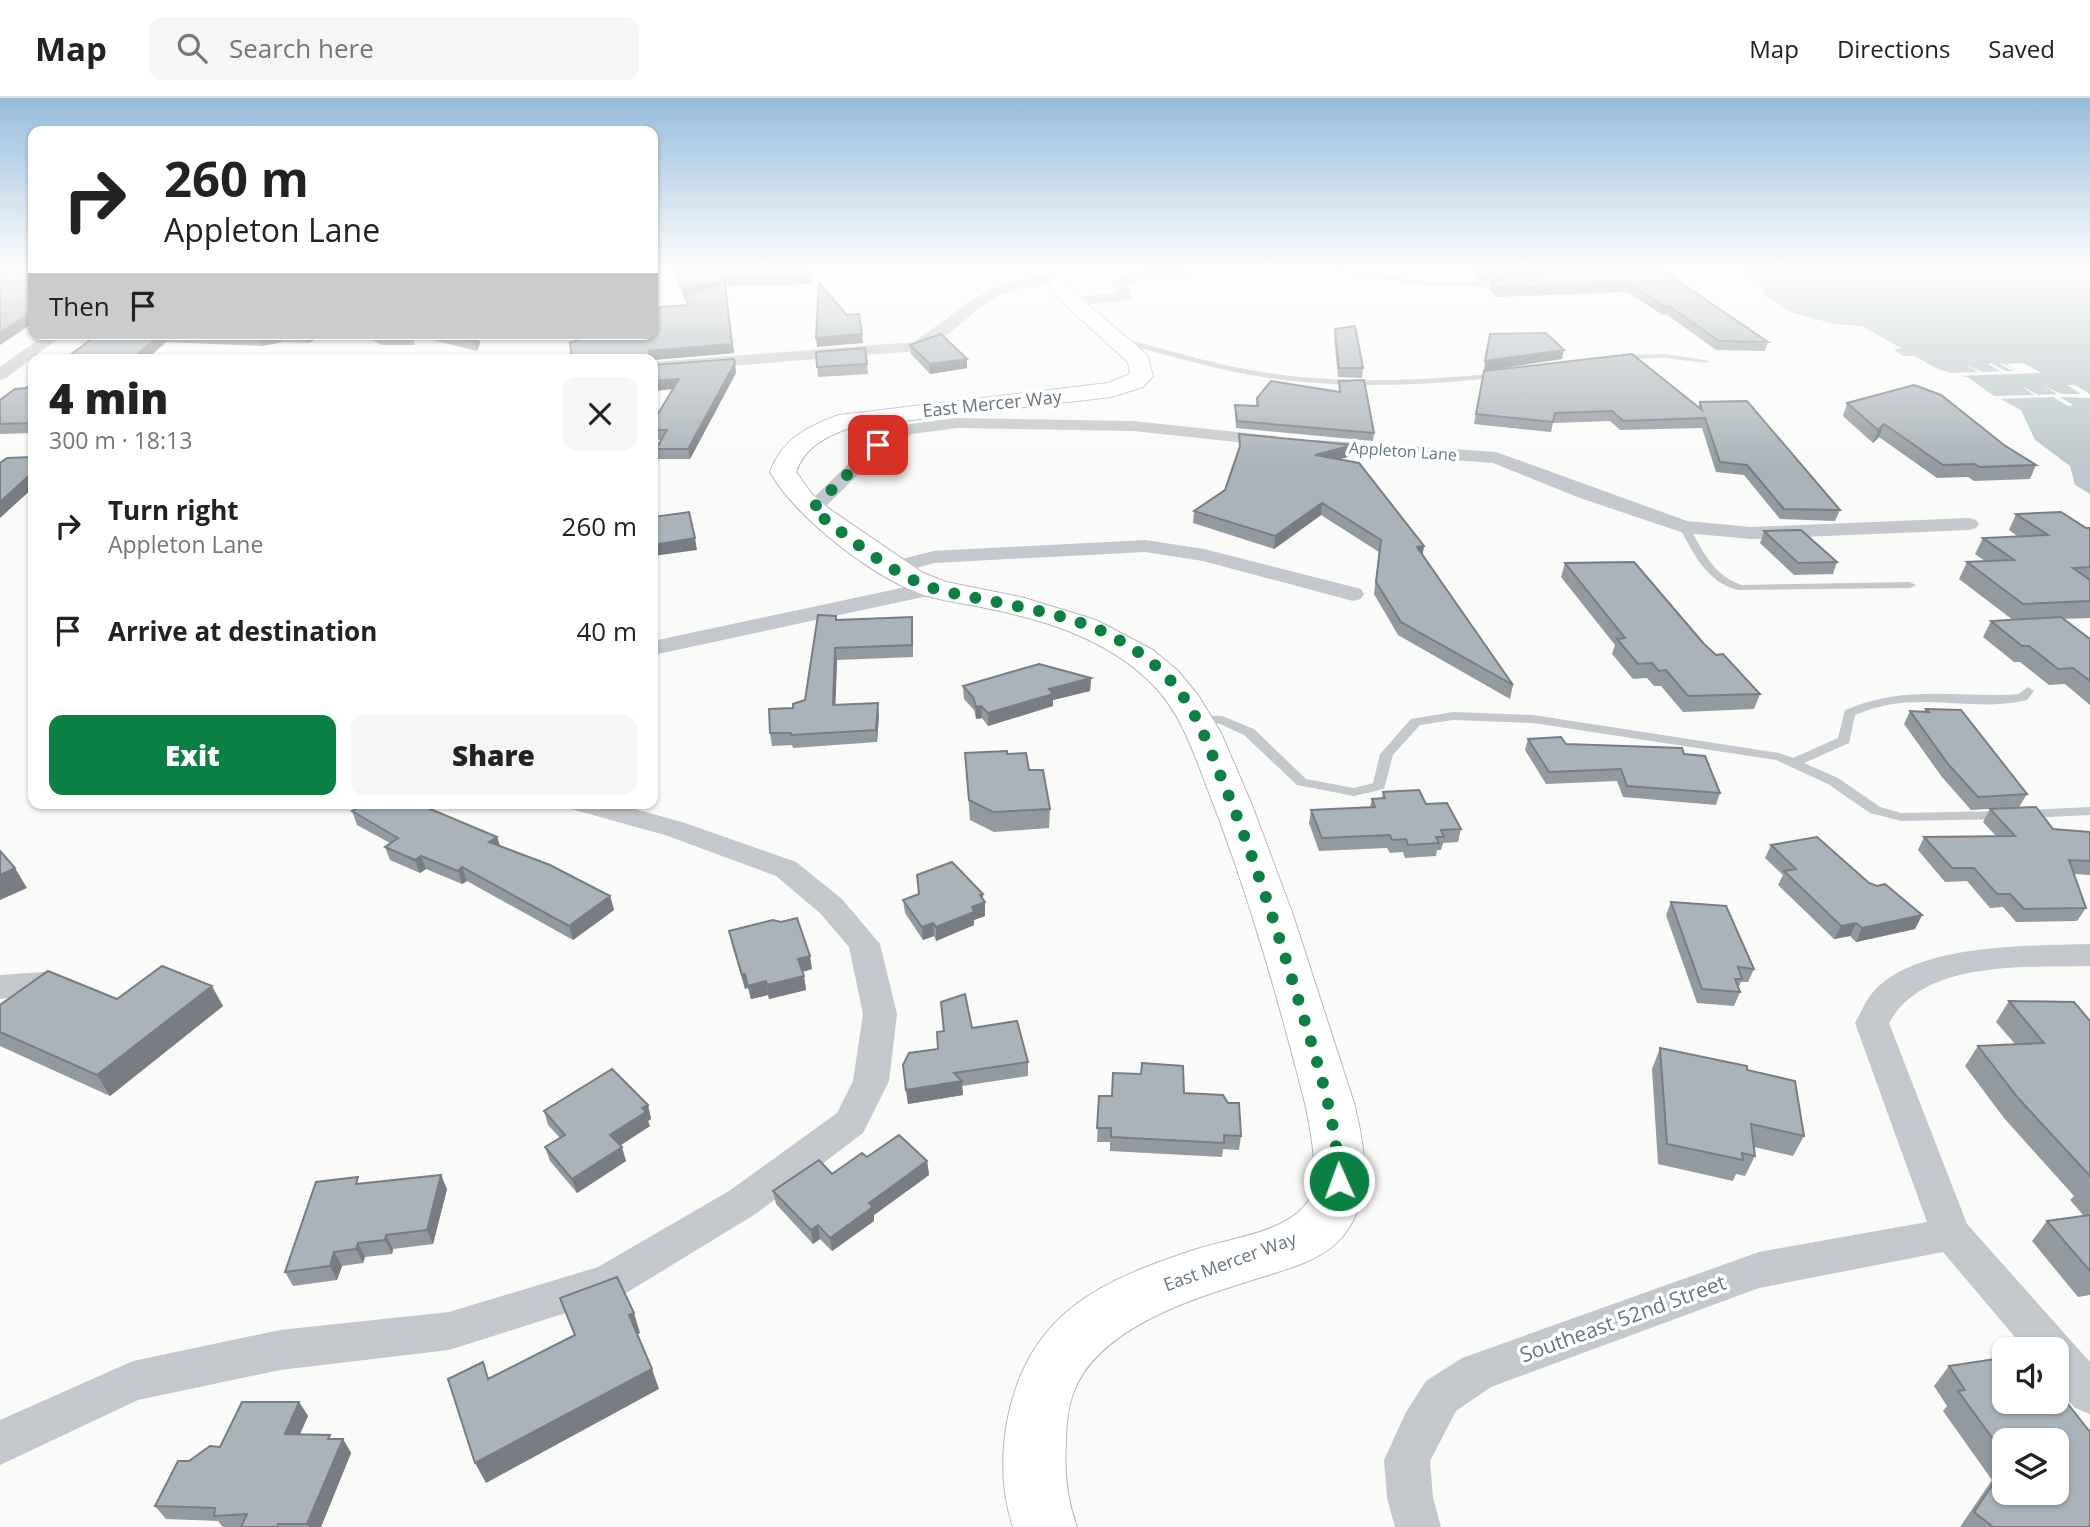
<!DOCTYPE html>
<meta charset="utf-8">
<style>
:root{--surface:#fff;--page:#f6f6f6;--text:#222;--muted:#767676;--line:#e0e0e0;--accent:#0b8043}
body{margin:0;font-family:"Open Sans",sans-serif;background:var(--page);color:var(--text);height:100vh;display:flex;flex-direction:column;font-size:26px;white-space:nowrap}
*{box-sizing:border-box;margin:0}
p{font-size:23px;color:var(--muted)}
.icon{flex:none;width:38px;height:38px;fill:none;stroke:currentColor;stroke-width:2;stroke-linecap:round;stroke-linejoin:round}
.map{position:relative;flex:1;overflow:hidden}
.details{position:absolute;left:28px;top:256px;width:630px;height:455px;display:flex;flex-direction:column;background:var(--surface);border-radius:14px;box-shadow:0 2px 5px #0004}
.details>*{flex:none}
.hud{position:absolute;left:28px;top:28px;width:630px;height:214px;border-radius:14px;box-shadow:0 2px 5px #0004;background:#fff;color:var(--text);overflow:hidden}
.controls{position:absolute;left:1992px;top:1239px;display:grid;gap:14px}
.controls a{display:grid;place-items:center;width:77px;height:77px;border-radius:14px;background:var(--surface);box-shadow:0 2px 5px #0004;font-size:35px}
.pin{position:absolute;display:grid;place-items:center;width:60px;height:60px;color:#fff;margin:-30px;border-radius:14px;box-shadow:0 4px 10px #0006}
.me{position:absolute;width:77px;margin:-38px;rotate:358deg;stroke-linejoin:round;filter:drop-shadow(0 0 5px #0008)}
.turn{display:flex;align-items:center;gap:24px;height:147px;padding:0 21px;font-size:32px}
.turn .icon{width:91px;height:91px;stroke-width:2.5}
.turn b{display:block;font-size:49px;line-height:60px}
.then{display:flex;align-items:center;height:66px;padding:0 21px;background:#0003;gap:14px;font-size:26px}
.round{display:grid;place-items:center;flex:none;width:74px;height:74px;border-radius:14px;background:var(--page)}
.head{display:flex;align-items:center;justify-content:space-between;height:119px;padding:0 21px}
h1{font-size:42px;font-weight:800;line-height:52px}
.primary-button{display:flex;gap:14px;margin-top:auto;padding:14px 21px}
.primary-button a{flex:1;height:80px;border-radius:14px;background:var(--accent);color:#fff;font-size:28px;font-weight:800;line-height:80px;text-align:center}
.primary-button a+a{background:var(--page);color:var(--text)}
ul{padding:0;list-style:none}
li{display:flex;align-items:center;gap:21px;height:105px;padding:0 21px}
li div{flex:1}
li b{display:block;font-size:26px}
li em{font-style:normal}
header{display:flex;align-items:center;gap:42px;box-sizing:border-box;height:98px;padding:0 35px;background:var(--surface);border-bottom:2px solid var(--line)}
header strong{font-size:33px}
nav{display:flex;gap:38px;margin-inline-start:auto;font-size:24px}
.search{width:490px;height:63px;background:var(--page);display:flex;align-items:center;gap:18px;box-sizing:border-box;padding:0 24px;border-radius:14px;color:var(--muted);font-size:26px}
.map>svg:first-child{display:block}
.water{fill:#bbc7cb}
.pier{fill:#fafaf8}
.lines{fill:none;stroke-linecap:round;stroke-linejoin:round}
.secondary-casing{stroke:#b3babf;stroke-width:2}
.lane{fill:#c3c8cc;fill-rule:evenodd}
.street{fill:#c3c8cc;fill-rule:evenodd}
.secondary{fill:#fff;fill-rule:evenodd}
.wall{fill:#929a9f;fill-rule:evenodd}
.shaded-wall{fill:#777d82}
.building{fill:#aab3b9;stroke:#777d82;stroke-width:2}
.route{stroke:#0b8043;stroke-width:12;stroke-dasharray:0 21.6}
.labels{text-anchor:middle;stroke-width:7;stroke-linejoin:round;paint-order:stroke}
.far-street-label{font-size:16px;fill:#657683;stroke:#fff}
.street-label{font-size:18px;fill:#657683;stroke:#fff}
.near-street-label{font-size:21px;fill:#657683;stroke:#fff}
</style>
<header>
<strong>Map</strong>
<div class="search"><svg class="icon" aria-label="search" viewBox="0 0 24 24"><circle cx="10" cy="10" r="6"/><path d="M15 15l6 6"/></svg>Search here</div>
<nav><a>Map</a><a>Directions</a><a>Saved</a></nav>
</header>
<div class="map">
<svg width="2090" height="1429" viewBox="0 0 2090 1429">
<rect width="100%" height="100%" fill="#fafaf8"/>
<path class="water" d="M1738 170H2090V396L2075 387 2070 368 2035 342 2021 312 1991 296 1969 280 1938 271 1914 258H1903L1894 252 1901 250 1862 228 1834 226 1790 214 1762 195 1765 191Z"/>
<path class="pier" d="M1991 265 2006 273H2013L2000 266 2002 265 2018 274 2006 266 2023 265 2042 275 1955 278 1950 275 1978 274 1965 267 1983 274 2000 273 1988 266Z
M2067 287H2075L2090 296V300L2060 299 2073 307 2068 308 2053 299 1996 301 1991 298 2034 297 2021 288 2039 297 2057 296 2044 288 2062 296H2081Z"/>
<g class="lines">
<g class="secondary-casing">
<path id="secondary" d="M1064 170H1091L1068 186 1071 192 1147 257 1153 278 1143 289 1111 299 852 329C827 338 805 348 796 374L812 396 828 410 923 475 946 484 1021 499 1096 522 1153 552 1177 572 1198 597 1221 635 1252 707 1293 817 1354 1005C1365 1049 1374 1099 1343 1138 1322 1165 1275 1174 1243 1185 1186 1203 1099 1231 1074 1293 1068 1308 1066 1329 1066 1345 1064 1374 1067 1402 1077 1429H1013C1001 1393 1001 1355 1008 1319 1031 1211 1105 1181 1200 1150 1233 1140 1285 1134 1307 1105 1322 1084 1310 1029 1305 1005 1278 900 1248 794 1208 692 1194 656 1181 614 1152 586 1107 540 1042 521 981 509 962 505 943 503 924 497 874 480 796 420 770 374 782 341 808 328 839 317L1108 285 1130 276 1128 264 1052 195 1048 185Z"/>
</g>
<path class="lane" d="M1305 170H1324L1433 184 1508 183 1512 185 1483 189 1433 188Z
M1114 238C1159 249 1204 264 1250 272 1333 287 1418 283 1502 275L1506 277 1502 279C1419 288 1334 292 1251 277 1204 269 1158 254 1111 242V238Z
M1665 256 1710 263 1706 265 1665 260 1615 261 1611 259 1615 257Z
M1684 426 1688 427C1702 451 1713 478 1742 487L1910 484 1916 487 1910 490 1737 492C1706 483 1694 456 1679 429Z
M2028 589 2034 593 2027 602C1967 616 1919 590 1855 617L1849 645 1804 665 1838 680 1880 709 1901 715 2004 713 2011 717 2004 721 1901 723 1870 715 1828 686 1776 662 1533 625 1453 622 1420 627 1393 657 1384 691 1354 698 1297 687 1244 637 1220 626 1197 625 1191 621 1197 617 1222 618 1254 631 1306 681 1354 690 1373 685 1380 656 1411 621 1453 614 1533 617 1779 655 1793 660 1838 640 1845 612C1902 588 1948 598 2008 597L2019 596Z
M2090 709V717L2024 720 2017 716 2024 712Z"/>
<path class="street" d="M1181 171 1188 175 1187 181 1148 180 1127 187 1132 199 1130 202 1071 208 1064 204 1071 200 1116 195 1112 186 1120 179 1140 173Z
M1062 176 1069 180 1067 183C1041 189 1017 187 993 201 969 215 943 246 917 253L653 274V264L914 244 972 202 995 189 1026 180Z
M46 236H64L6 280 0 282V269Z
M957 320 1133 323 1275 338 1284 343 1275 348 1133 333 957 330 912 336 884 351 819 415H805L802 411 872 343 902 327Z
M1316 342 1496 354 1687 423 1751 429 1969 420 1976 422 1979 426 1976 430 1969 432 1751 441 1684 435 1580 400 1493 365 1310 351 1307 347 1310 343Z
M1145 442 1204 451 1361 491 1364 496 1361 501 1353 503 1203 463 1145 454 934 465 895 476 887 475 884 470 887 465 933 453Z
M934 483 942 485 945 490 942 495 653 557V543Z
M567 705H614L685 725 796 764 842 801 880 846 897 916 889 983 863 1035 757 1115 623 1197 449 1252 280 1272 138 1302 0 1367V1322L133 1263 280 1232 449 1214 598 1169 729 1093 837 1015 853 983 863 916 849 849 820 815 776 778 665 737 571 711Z
M2090 846V868C2027 870 1924 861 1889 925L1967 1126 2090 1264V1316L2075 1310 2056 1289V1251H2025L1943 1154 1759 1190 1491 1289 1456 1313 1430 1363 1433 1400 1441 1429H1395L1387 1400 1384 1362 1406 1314 1426 1283 1462 1260 1759 1154 1927 1124 1855 925C1861 915 1866 901 1874 893 1917 845 2031 848 2090 846Z
M44 874 55 878 60 886 55 894 0 901V877Z"/>
<use href="#secondary" class="secondary"/>
</g>
<path class="wall" d="M1468 170H1555L1481 183Z
M1659 170 1768 244 1765 253 1716 252 1666 216 1662 217 1628 194 1496 199 1489 191 1491 183Z
M676 171 813 178V186L725 188 734 255 653 262 687 207 685 199 690 198H684L677 180Z
M1335 231 1363 270 1362 280 1338 279 1334 240Z
M98 236H343L325 237 308 245 282 244 262 248 166 244 147 261H65Z
M371 236H478L480 245 477 253 412 237 415 247H382L372 242Z
M910 247 967 261V270L930 276 911 256Z
M816 254 867 266 868 276 818 279Z
M734 261 736 275 690 361H658L656 351 661 342H653V324L673 291 653 293V267Z
M1484 273 1698 309 1700 304 1840 412 1835 423 1780 421 1744 377 1716 374 1702 330 1620 332 1610 323 1553 325 1551 334 1474 326Z
M1339 283 1374 335 1373 343 1236 330 1235 314V307H1256L1257 300 1339 294Z
M33 285V335L0 336V302L26 290Z
M1847 305 2004 347 2036 367 2030 381 1974 383 1968 379 1937 380 1879 339 1873 345 1843 318Z
M1239 336 1353 347 1351 358 1339 361 1424 448 1422 457 1513 587 1510 601 1398 537 1374 496 1379 454 1321 417 1274 451 1193 425 1194 413 1225 392 1239 353Z
M2016 416 2086 430H2090V520L2063 521 2090 541V607L2065 586 2049 587 2020 564H2014L1983 539 1991 523 2013 522 1959 481 1967 464 1985 463 1975 456 1983 440 2017 438 2009 432Z
M1764 433 1837 464 1833 476 1794 477 1760 445Z
M1565 465 1704 546 1760 596 1754 611 1683 614 1661 588H1654L1647 580 1633 581 1612 556 1615 547 1561 479Z
M837 522 913 531V559L837 562 835 607 879 617 877 644 793 650 792 647 772 648 770 635 793 610 805 602Z
M1091 580 1090 593 1053 602V608L988 628 982 620 976 621 974 612 964 601 963 588Z
M1926 611 2027 696 2019 709 1971 712 1942 679 1904 626 1910 613 1924 614Z
M1528 641 1566 646 1720 695 1716 707 1623 699 1617 683 1546 686 1525 652Z
M965 655 1007 656 1029 672 1050 711 1049 730 994 734 970 722Z
M1383 694 1426 706 1461 731 1458 744 1443 745 1441 752H1437L1436 758 1405 760 1403 754 1390 755 1387 750 1319 753 1309 725 1311 712 1370 709 1372 701 1382 700Z
M346 705H434L435 709 431 711 497 739 500 748 610 798 614 812 573 842 467 783 462 786 426 771 420 775 390 762 385 749 390 745 357 727 352 713 356 711Z
M1990 711 2053 731 2090 734V777L2074 776 2086 810 2077 823 2016 824 2003 809 1990 810 1967 783 1945 784 1918 752 1924 739 1996 738 1983 724Z
M1771 747 1869 785 1922 817 1915 831 1856 844 1850 838 1834 841 1778 787 1783 777 1765 760Z
M903 802H983L985 818 974 822V827L936 843 934 838 923 842 905 815Z
M1671 804 1754 871 1748 884H1741L1738 890 1740 894 1734 908 1697 905 1666 817Z
M729 833 812 871 803 874 806 892 769 901 768 897 751 901 748 890 745 891 732 847Z
M117 901 223 908 110 998 0 948V907Z
M2009 903 2090 923V1197L2078 1199 2032 1143 2047 1123 2084 1118 2070 1102 2074 1098 2004 1020 1965 968 1978 948 2015 946 1996 924Z
M941 904 972 930 1028 964V978L962 988 963 997 908 1006 903 967 938 951 943 933Z
M1660 950 1747 972 1804 1038 1793 1058 1754 1049 1755 1058 1745 1078 1736 1076 1733 1083 1658 1066 1652 971Z
M1184 995 1241 1038 1239 1052 1223 1051 1222 1059 1110 1053V1044H1097L1099 998Z
M648 1007 651 1021 648 1023 650 1028 620 1047 626 1063 577 1095 550 1063 545 1049 560 1040 548 1027 544 1013Z
M867 1059 927 1063 929 1077 874 1117V1123L832 1153 820 1141 813 1146 776 1106 773 1093 832 1076Z
M362 1086 447 1091 433 1146 393 1151 392 1156 365 1159 363 1165 342 1168 337 1182 293 1188 285 1174Z
M1949 1268 2002 1271 2090 1429H1960L1992 1382 1943 1313 1947 1308 1934 1288ZM2004 1342 2056 1395H2004Z
M299 1304 308 1318 300 1336 333 1341H343L351 1355 321 1429H223L218 1423 166 1421 155 1408 189 1363 220 1349Z"/>
<path class="shaded-wall" d="M1510 170H1555L1481 183 1483 175Z
M724 179 734 255 653 262V261H649V253L732 246Z
M722 185 723 194 684 198 682 190Z
M33 213V225L0 247V235Z
M161 236H163L166 244 147 261H133Z
M272 236H279L282 244 262 248 258 239Z
M305 236H325V237L308 245Z
M478 236 480 245 477 253 474 243Z
M862 236 863 245 817 249 816 240Z
M1564 252 1562 261 1484 273 1485 263Z
M967 261V270L930 276V266Z
M735 265 736 275 690 361 688 351Z
M679 281 681 290 653 293V283Z
M1884 326 1879 339 1873 345 1878 332Z
M1353 347 1351 358 1313 369 1315 357Z
M33 374V390L0 420V404Z
M1322 405 1321 417 1274 451 1275 438Z
M695 440 697 452 653 458V447Z
M1424 448 1422 460 1417 449Z
M835 550 837 562 835 620 833 607Z
M1091 580 1090 593 1053 602V608L988 628V615L1049 591Z
M878 605 879 617 877 644 876 632Z
M981 608 982 620 976 621V609Z
M415 705H434L435 709 420 718Z
M497 739 501 752 489 744Z
M421 758 426 771 420 775 415 762Z
M462 769 467 783 462 786 458 773Z
M15 770 27 790 0 802V777Z
M983 796V805L985 804V818L974 822V827L936 843V829L980 797Z
M610 798 614 812 573 842 569 828Z
M1922 817 1915 831 1856 844 1862 830Z
M933 825 934 838 923 842 922 829Z
M1856 825 1850 838 1834 841 1841 828Z
M810 858 812 871 800 874 798 861Z
M745 876 748 890 745 891 742 877Z
M804 878 806 892 769 901 767 887Z
M766 883 768 897 751 901 748 888Z
M212 888 223 908 110 998 97 977Z
M962 983 963 997 908 1006 906 992Z
M648 1007 651 1021 648 1023 650 1028 615 1051 610 1037Z
M622 1049 626 1063 577 1095 572 1081Z
M927 1063 929 1077 874 1117V1123L832 1153 830 1140 869 1105Z
M441 1077 447 1091 433 1146 427 1132Z
M818 1127 820 1141 813 1146 811 1132Z
M386 1137 393 1151 392 1156 385 1142Z
M358 1145 365 1159 363 1165 356 1151Z
M334 1154 342 1168 337 1182 330 1168Z
M634 1215 640 1235 635 1238 629 1217Z
M652 1271 659 1291 486 1385 475 1365Z
M299 1304 308 1318 294 1349 285 1336Z
M343 1341 351 1355 321 1429H310L307 1426Z"/>
<path class="building" d="M0 170H33V213L0 235Z
M677 170H806L813 178 724 179 732 246 649 253V261H572L570 245 592 236H653V212L662 209 688 207 685 199 722 185 682 190 676 171Z
M1478 170H1510L1483 175Z
M1558 170H1659L1768 244 1719 243 1669 208H1664L1630 186 1498 190 1491 183Z
M819 185 847 217 859 216 862 236 816 240Z
M1355 228 1363 270H1339L1335 231Z
M1546 235 1564 252 1485 263 1490 236Z
M98 236H161L133 260 65 261Z
M190 236H272L258 239Z
M377 236H411L413 238H379Z
M444 236H477L474 243Z
M941 236 967 261 930 266 910 247Z
M865 250 867 266 817 269 816 254Z
M1632 256 1702 312 1700 304 1747 303 1840 412 1784 411 1747 367 1720 364 1705 320 1623 323 1612 313 1555 315 1553 324 1476 316 1484 273Z
M734 261 735 265 688 351H656L667 332H653V324L679 281 653 283V267Z
M1364 282 1374 335 1237 323 1235 307 1258 308 1257 300 1271 283 1340 294 1339 283Z
M33 285V324L32 325 0 326V302L15 291 26 290Z
M1914 287 1941 297 2004 347 2036 367 1980 369 1974 366 1943 367 1884 326 1878 332 1847 305Z
M1239 336 1353 347 1315 357 1359 365 1424 448 1417 449 1513 587 1401 524 1376 484 1381 442 1322 405 1275 438 1194 413 1225 392 1240 348Z
M33 359V374L0 404V365L7 360Z
M689 414 695 440 653 447V419Z
M2061 414 2086 430H2090V469L2073 470 2090 482V503L2023 506 1967 464 2014 462 1983 440 2048 437 2016 416Z
M1801 432 1837 464 1798 465 1764 433Z
M1634 464 1704 546 1716 557 1723 556 1760 596 1688 598 1666 572 1659 573 1652 565 1638 566 1617 541 1625 540 1565 465Z
M818 517 836 518V522L912 519V547L835 550 833 607 878 605 876 632 791 637V635H770L769 611 793 610V606L805 602Z
M2061 519 2090 541V583L2073 570 2058 571 2029 548H2022L1991 523Z
M1039 566 1091 580 1049 591 1053 596 988 615 981 608 976 609 973 599 963 588Z
M1926 611 1961 612 2027 696 1978 699 1948 666 1910 613 1929 614Z
M1561 639 1566 646 1682 650 1684 656 1705 658 1720 695 1627 688 1621 671 1549 674 1528 641Z
M1007 653V656L1026 655 1029 672H1043L1050 711 993 714 969 702 965 655Z
M1419 692 1426 706 1447 705 1461 731 1441 732 1444 739H1436L1439 745 1408 747 1406 741 1392 742 1390 737 1322 740 1311 712 1375 709 1372 701 1385 700 1383 694Z
M363 705H416L497 739 489 744 550 767 610 798 569 828 462 769 458 773 421 758 415 762 385 749 398 740 352 713 365 706Z
M2036 709 2053 731 2090 734V763L2069 762 2086 810 2024 811 2010 796H1997L1974 770H1952L1924 739 2015 738 1990 711Z
M1817 739 1869 785 1877 788 1885 786 1922 817 1862 830 1856 825 1841 828 1784 773 1796 771 1771 747Z
M0 753 15 770 0 777Z
M952 764 983 796 980 797 985 804 972 809 974 814 936 829 933 825 922 829 903 802 919 796 917 777Z
M1671 804 1726 808 1754 871 1738 869 1742 881H1735L1740 894 1702 891Z
M797 820 810 858 798 861 804 878 767 887 766 883 748 888 745 876 742 877 729 833 773 822 781 824Z
M162 868 212 888 97 977 0 934V907L48 873 117 901Z
M965 896 972 930 1017 923 1028 964 954 975 962 983 906 992 903 967 909 955 938 951 937 934 944 933 941 904Z
M2009 903 2074 904 2090 923V1078L2018 1000 1978 948 2044 945Z
M1660 950 1747 968V972L1795 983 1804 1038 1751 1026 1755 1058 1742 1055 1743 1062 1667 1046Z
M1142 965 1183 968 1184 995 1223 997 1228 1005H1239L1241 1038 1224 1037V1045L1111 1039V1030H1097L1099 998H1112L1113 975 1141 976Z
M612 971 648 1007 642 1010 646 1014 610 1037 622 1049 572 1081 545 1049 565 1037 544 1013Z
M899 1037 927 1063 869 1105 873 1109 830 1140 818 1127 811 1132 773 1093 819 1062 832 1076 862 1055 867 1059Z
M441 1077 427 1132 386 1137 385 1142 358 1145 356 1151 334 1154 330 1168 285 1174 316 1084 358 1079 356 1086Z
M2090 1117V1173L2047 1123Z
M617 1179 634 1215 629 1217 652 1271 475 1365 448 1281 483 1264 488 1281 575 1237 560 1200Z
M1995 1261 2002 1271 2004 1270V1304H2056V1297L2059 1301 2063 1300 2090 1334V1429H1993L1974 1414 2004 1370V1395H2056V1342H2004V1356L1958 1293 1965 1292 1949 1268Z
M242 1304H299L285 1336 330 1337 328 1341H343L307 1426H278L277 1429H241L247 1416 214 1418 215 1410 155 1408 178 1363H189L210 1348 220 1349Z"/>
<linearGradient id="sky" x2="0" y2="1"><stop stop-color="#96bcdc"/><stop offset="0.46" stop-color="#fdfdfc"/><stop offset="1" stop-color="#fdfdfc" stop-opacity="0"/></linearGradient>
<rect width="2090" height="370" fill="url(#sky)"/>
<g class="lines">
<path class="route" d="M878 347 812 411C844 436 898 481 936 491 993 506 1068 512 1119 542 1140 554 1161 570 1176 589 1197 614 1209 649 1221 679 1253 755 1278 834 1302 914 1319 970 1337 1025 1339 1083"/>
</g>
<g class="labels">
<g class="far-street-label">
<text transform="translate(1403 353) rotate(4)" y="6">Appleton Lane</text>
</g>
<g class="street-label">
<text transform="translate(992 306) rotate(-6)" y="6">East Mercer Way</text>
<text transform="translate(1230 1164) rotate(-20)" y="6">East Mercer Way</text>
</g>
<g class="near-street-label">
<text transform="translate(1623 1221) rotate(-20)" y="7">Southeast 52nd Street</text>
</g>
</g>
</svg>
<div class="controls">
<a><svg class="icon" aria-label="sound" viewBox="0 0 24 24"><path d="M4 9h4l5-4v14l-5-4H4zM17 9q2 3 0 6"/></svg></a>
<a><svg class="icon" aria-label="layers" viewBox="0 0 24 24"><path d="M12 4l9 5-9 5-9-5zM3 14l9 5 9-5"/></svg></a>
</div>
<div class="pin" style="left:878px;top:347px;background:#d93025"><svg class="icon" aria-label="arrive" viewBox="0 0 24 24"><path d="M6 21V4h12l-3 4 3 4H6"/></svg></div>
<svg class="me" style="left:1339px;top:1083px" viewBox="-20 -20 40 40"><circle r="17" fill="#0b8043" stroke="#fff" stroke-width="3"/><path d="M0-11L8 9 0 5-8 9z" fill="#fff"/></svg>
<div class="hud">
<div class="turn"><svg class="icon" aria-label="right" viewBox="0 0 24 24"><path d="M7 20v-9h11M14 6l5 5-5 5"/></svg><div><b>260 m</b>Appleton Lane</div></div>
<div class="then">Then<svg class="icon" aria-label="arrive" viewBox="0 0 24 24"><path d="M6 21V4h12l-3 4 3 4H6"/></svg></div>
</div>
<section class="details">
<div class="head"><div><h1>4 min</h1><p>300 m · 18:13</p></div><a class="round"><svg class="icon" aria-label="close" viewBox="0 0 24 24"><path d="M6 6l12 12M18 6L6 18"/></svg></a></div>
<ul>
<li><svg class="icon" aria-label="right" viewBox="0 0 24 24"><path d="M7 20v-9h11M14 6l5 5-5 5"/></svg><div><b>Turn right</b><p>Appleton Lane</p></div><em>260 m</em></li>
<li><svg class="icon" aria-label="arrive" viewBox="0 0 24 24"><path d="M6 21V4h12l-3 4 3 4H6"/></svg><div><b>Arrive at destination</b></div><em>40 m</em></li>
</ul>
<div class="primary-button"><a>Exit</a><a>Share</a></div>
</section>
</div>
